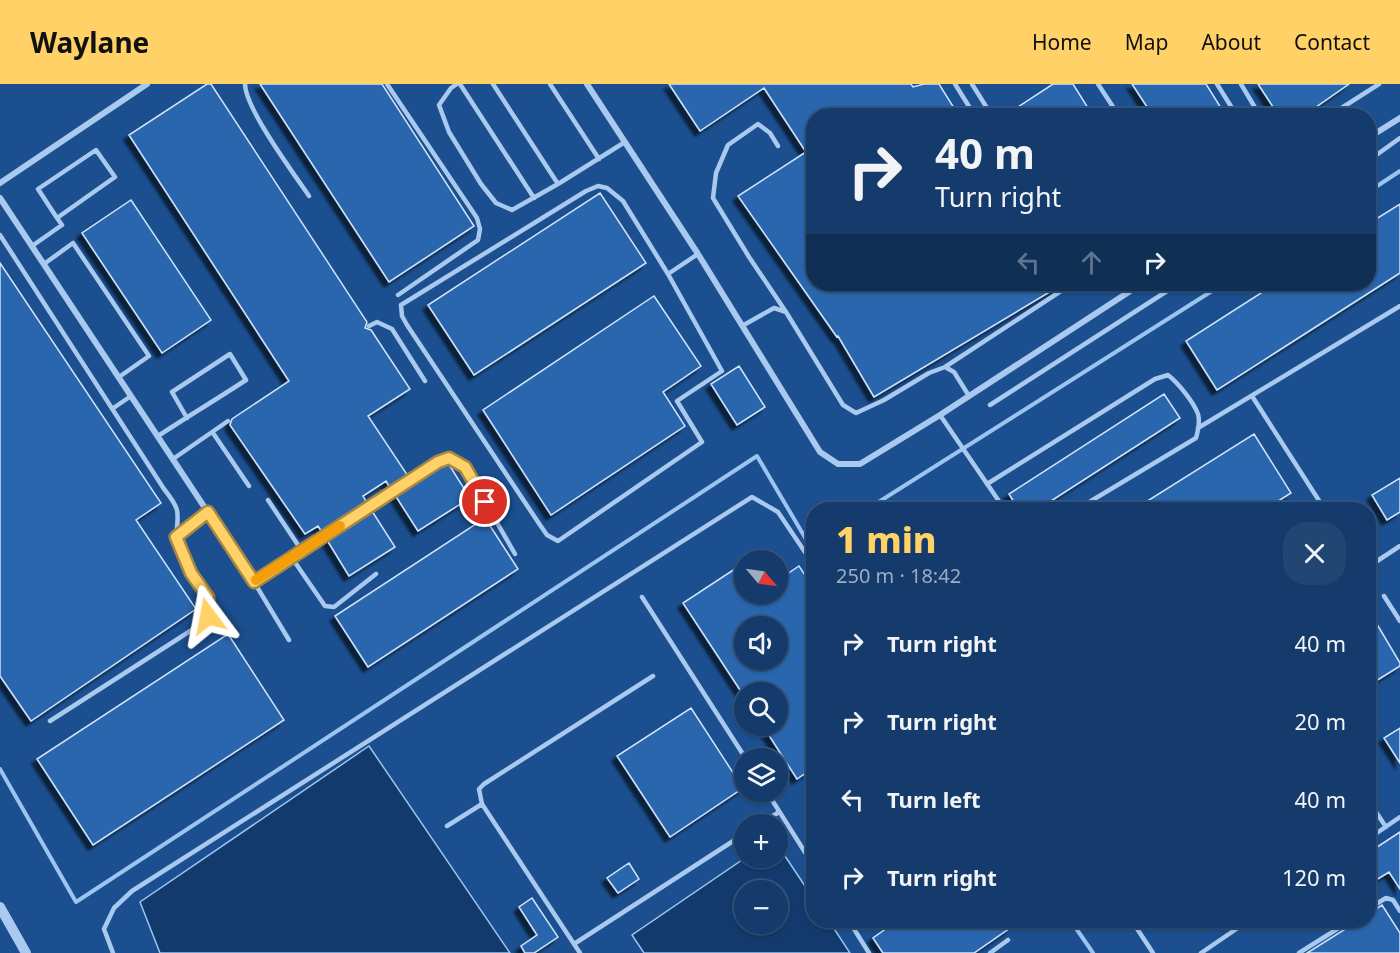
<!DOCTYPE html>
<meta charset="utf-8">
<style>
:root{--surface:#143b6b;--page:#214673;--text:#f1f3f6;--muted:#9dadc1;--line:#33557e;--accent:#ffd166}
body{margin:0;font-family:"Noto Sans",sans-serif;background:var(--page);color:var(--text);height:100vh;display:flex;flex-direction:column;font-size:22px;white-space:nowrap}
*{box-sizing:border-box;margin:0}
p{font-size:20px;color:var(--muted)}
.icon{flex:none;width:33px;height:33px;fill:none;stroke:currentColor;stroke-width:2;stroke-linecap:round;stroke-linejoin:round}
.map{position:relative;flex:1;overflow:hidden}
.details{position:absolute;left:806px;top:418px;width:570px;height:426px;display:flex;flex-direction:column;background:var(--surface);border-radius:24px;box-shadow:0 2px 4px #0004,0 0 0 2px var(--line)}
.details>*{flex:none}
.guide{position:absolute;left:806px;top:24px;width:570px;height:183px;border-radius:24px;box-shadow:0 2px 4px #0004,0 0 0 2px var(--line);background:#143b6b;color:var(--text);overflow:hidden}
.needle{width:39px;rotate:119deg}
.buttons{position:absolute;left:734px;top:466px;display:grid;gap:12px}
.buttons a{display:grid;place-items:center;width:54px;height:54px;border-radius:50%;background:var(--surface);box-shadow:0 2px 4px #0004,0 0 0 2px var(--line);font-size:30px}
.pin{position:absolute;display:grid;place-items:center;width:51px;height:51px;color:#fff;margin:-26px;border:3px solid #fff;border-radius:50%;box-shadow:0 2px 6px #0007}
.me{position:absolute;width:66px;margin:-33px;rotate:347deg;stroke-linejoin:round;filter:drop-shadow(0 0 4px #0008)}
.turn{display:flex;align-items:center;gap:21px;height:126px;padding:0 30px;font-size:27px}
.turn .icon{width:78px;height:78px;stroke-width:2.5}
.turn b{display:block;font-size:42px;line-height:51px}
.lanes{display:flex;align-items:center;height:57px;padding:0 30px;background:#0003;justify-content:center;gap:30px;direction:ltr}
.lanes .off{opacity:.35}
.round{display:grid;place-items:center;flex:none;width:63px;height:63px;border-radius:24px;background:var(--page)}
.summary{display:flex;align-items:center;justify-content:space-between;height:102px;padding:0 30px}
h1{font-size:36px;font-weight:800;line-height:45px;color:var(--accent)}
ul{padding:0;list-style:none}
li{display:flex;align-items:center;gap:18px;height:78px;padding:0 30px}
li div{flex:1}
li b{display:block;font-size:22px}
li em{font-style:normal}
header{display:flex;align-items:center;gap:36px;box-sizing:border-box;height:84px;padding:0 30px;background:var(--accent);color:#111}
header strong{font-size:28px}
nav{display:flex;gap:33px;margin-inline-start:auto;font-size:21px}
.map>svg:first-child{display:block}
.water{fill:#123a6d;stroke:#9cc4f0;stroke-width:1.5;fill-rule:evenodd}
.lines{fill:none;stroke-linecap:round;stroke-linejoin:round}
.stream{stroke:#9cc4f0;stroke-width:4}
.building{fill:#2a66ad;stroke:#cfe3fa;stroke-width:1.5;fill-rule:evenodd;filter:url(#shadow)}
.service{stroke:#a9c9ee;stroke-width:4.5}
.minor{stroke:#a9c9ee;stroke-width:6}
.tertiary{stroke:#a9c9ee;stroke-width:10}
.route-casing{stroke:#a68842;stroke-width:15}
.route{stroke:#ffd166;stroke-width:10}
.slow{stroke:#f59e0b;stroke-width:10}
</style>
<header>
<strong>Waylane</strong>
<nav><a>Home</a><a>Map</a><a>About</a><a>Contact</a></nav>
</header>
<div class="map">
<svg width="1400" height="869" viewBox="0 0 1400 869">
<defs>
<filter id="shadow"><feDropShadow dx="-5" dy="5" stdDeviation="1.5" flood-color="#0009"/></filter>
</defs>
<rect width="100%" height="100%" fill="#1b4f8f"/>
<path class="water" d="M369 662 510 869H160L140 818Z
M777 760 813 814V837H829L850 869H644L632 851 745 774H777ZM744 807H777V840H744Z"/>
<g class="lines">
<path class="stream" d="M1368 108 1400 87
M866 426 1223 200
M0 685 76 818 757 372 810 462 813 460
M1071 837 1093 869"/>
</g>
<path class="building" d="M207 0H211L367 238 365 244 371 246 410 305 368 332 408 392 390 404 386 397 363 412 367 419 322 448 318 442 305 450 230 341 232 335 289 297 129 51Z
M260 0H382L474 142 389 198Z
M669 0H911L913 3 924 0H939L959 32H813V200H1063L874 313 838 252 837 253 738 112 806 68 764 4 700 47Z
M1053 0H1073L1093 32H1004Z
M1132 0H1206L1226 32H1153Z
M1258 0H1349L1303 32H1279Z
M600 109 646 179 474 291 428 221Z
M131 116 211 236 162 269 82 149Z
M1400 120V189L1217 306 1186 257 1275 200H1368V140Z
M0 179 161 419 136 436 196 525 31 637 0 592Z
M654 212 701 282 663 308 685 342 551 431 483 326Z
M739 282 765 323 737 341 711 300Z
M1164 310 1180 334 1037 426H1019L1009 410Z
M1254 350 1291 409 1264 426H1133Z
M448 379 470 414 418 447 395 411Z
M1400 394V428L1387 436 1372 411Z
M372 427 395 463 349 492 327 456Z
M485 434 518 485 368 583 335 532Z
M744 479V510H777V497L799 482 813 503V684L797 695 763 642H777V609H742L683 519ZM744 543H777V576H744Z
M1368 525 1400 579V582L1368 602Z
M228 550 284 636 93 761 37 675Z
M691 624 743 704 670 753 617 672Z
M1400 644V679L1384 654Z
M1400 748V805L1389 788 1368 801V769Z
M629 779 639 795 618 809 607 794Z
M532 814 558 853 534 869H525L521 862 537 851 519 823Z
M1382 821 1400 849V869H1307L1358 837H1368V830Z
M897 837H1005L1010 844 974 869H883L873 854Z"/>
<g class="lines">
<path class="service" d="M245 0C245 24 294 90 309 112
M387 0 477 134 480 145 478 156 398 211
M457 0 451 4 439 21 449 48 481 100 496 119 512 126 558 100 625 58
M460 0 534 114
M493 0 558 100
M550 0 599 75
M955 0 975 32
M972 0 992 32
M1098 0 1119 32
M1217 0 1237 32
M1241 0 1260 32
M1329 32 1379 0
M778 62 770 49 758 40 728 61 716 89 713 114 749 173 786 228
M96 66 115 93 57 134 38 105Z
M1368 77 1400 54
M598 102 607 104 623 117 668 190 722 287 677 317 702 358 558 457 547 451 540 441 407 241 402 232 401 221 586 107Z
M0 151 164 405C180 425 179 427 176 453
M32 162 62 141 57 134
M44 180 73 159 149 272 119 293
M668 190 698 170
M369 242 377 238 392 245 425 297
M742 242 774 224 786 228 843 321 856 329 884 316 929 289 945 283 954 288 969 312
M945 283 1064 205 1068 200
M1252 312 1325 426
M990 321 1178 200
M112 325 131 312
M940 331 1005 426
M1198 344 1400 222
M213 349 249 402
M158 352C187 333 217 315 246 296L230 270 172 308 187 334
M173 375 228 337
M987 400 1155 295 1168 291C1178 299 1193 317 1198 330 1200 337 1198 347 1196 354L1076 426
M268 416 302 467
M292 474 325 522 334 523 376 490
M1368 483 1400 462
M1384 512 1400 537
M642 513 746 675
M289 556 254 498 438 378 449 374 465 383 515 470
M50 637 198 542 208 532V513L191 489 176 453 208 428
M767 708 813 781
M1368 716 1386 743
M482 720 479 705 484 700 653 592
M759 741 779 728
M447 742 482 720 574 860 744 750
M1368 755 1400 733
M1368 825 1386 814 1393 816 1400 827
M849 837 869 869
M1132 837 1153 869
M574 860 580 869
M113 869 104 845 114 824 132 807 752 413 778 428 813 480
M990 869 1008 856
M1201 869 1248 837
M1299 869 1350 837"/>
<path class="minor" d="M587 0 698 170 820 368 838 380H860L940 331 1141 200
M1368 54 1400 34
M0 99 147 0
M0 114 254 498"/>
<path class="tertiary" d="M0 823 26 869"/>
</g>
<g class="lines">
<g class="route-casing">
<path id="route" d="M208 532V513L191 489 176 453 208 428 254 498 438 378 449 374 465 383 485 418"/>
</g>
<use href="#route" class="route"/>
<path class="slow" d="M256 496 340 442"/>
</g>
</svg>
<div class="buttons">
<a><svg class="needle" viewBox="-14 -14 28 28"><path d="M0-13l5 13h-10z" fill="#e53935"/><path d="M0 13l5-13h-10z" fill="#9dadc1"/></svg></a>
<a><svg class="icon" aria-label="sound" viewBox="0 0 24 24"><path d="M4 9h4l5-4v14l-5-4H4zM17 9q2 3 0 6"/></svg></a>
<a><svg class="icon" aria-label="search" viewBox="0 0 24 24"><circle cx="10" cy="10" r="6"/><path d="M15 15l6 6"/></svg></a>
<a><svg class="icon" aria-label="layers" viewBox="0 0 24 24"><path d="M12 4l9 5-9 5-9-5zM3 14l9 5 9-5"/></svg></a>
<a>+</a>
<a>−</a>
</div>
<div class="pin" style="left:485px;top:418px;background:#d93025"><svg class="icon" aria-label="arrive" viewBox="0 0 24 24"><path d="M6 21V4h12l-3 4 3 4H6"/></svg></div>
<svg class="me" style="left:208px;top:532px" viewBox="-20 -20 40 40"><path d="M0-17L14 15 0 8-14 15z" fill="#ffd166" stroke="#fff" stroke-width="4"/></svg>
<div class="guide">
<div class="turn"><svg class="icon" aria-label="right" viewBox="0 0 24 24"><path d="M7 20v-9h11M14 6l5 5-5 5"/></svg><div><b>40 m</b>Turn right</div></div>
<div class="lanes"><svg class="icon off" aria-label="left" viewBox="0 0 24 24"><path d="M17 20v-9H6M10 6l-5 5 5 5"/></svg><svg class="icon off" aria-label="ahead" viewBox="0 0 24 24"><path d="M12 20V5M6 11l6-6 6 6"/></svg><svg class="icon" aria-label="right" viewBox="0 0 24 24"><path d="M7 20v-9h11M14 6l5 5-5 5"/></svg></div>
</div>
<section class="details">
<div class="summary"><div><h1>1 min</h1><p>250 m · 18:42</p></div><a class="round"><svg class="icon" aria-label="close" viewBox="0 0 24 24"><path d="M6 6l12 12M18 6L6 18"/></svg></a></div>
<ul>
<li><svg class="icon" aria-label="right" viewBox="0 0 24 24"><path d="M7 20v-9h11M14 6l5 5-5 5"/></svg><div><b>Turn right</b></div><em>40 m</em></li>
<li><svg class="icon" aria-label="right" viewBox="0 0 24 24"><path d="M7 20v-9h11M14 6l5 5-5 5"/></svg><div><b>Turn right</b></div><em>20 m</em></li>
<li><svg class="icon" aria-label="left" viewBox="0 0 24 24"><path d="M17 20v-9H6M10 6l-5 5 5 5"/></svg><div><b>Turn left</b></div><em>40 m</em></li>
<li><svg class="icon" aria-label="right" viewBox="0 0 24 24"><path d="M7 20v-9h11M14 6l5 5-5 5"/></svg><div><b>Turn right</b></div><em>120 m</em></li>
</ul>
</section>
</div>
